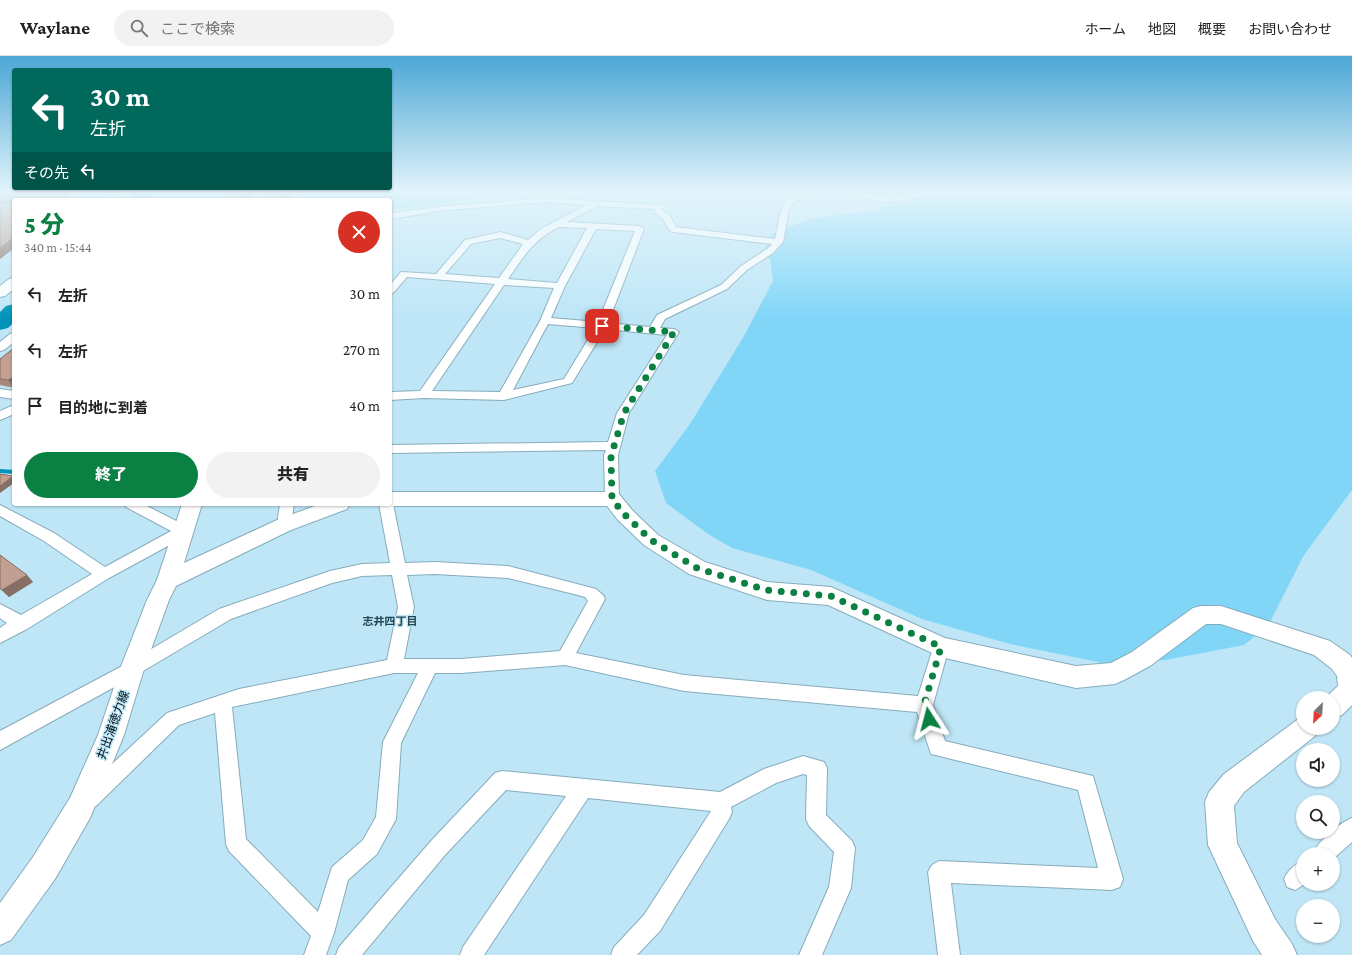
<!DOCTYPE html>
<html lang="ja">
<meta charset="utf-8">
<style>
:root{--surface:#fff;--page:#f2f2f2;--text:#222;--muted:#767676;--line:#e0e0e0;--accent:#0b8043}
body{margin:0;font-family:"Crimson Pro","Noto Sans JP",serif;background:var(--page);color:var(--text);height:100vh;display:flex;flex-direction:column;font-size:15px;white-space:nowrap}
*{box-sizing:border-box;margin:0}
p{font-size:13px;color:var(--muted)}
.icon{flex:none;width:22px;height:22px;fill:none;stroke:currentColor;stroke-width:2;stroke-linecap:round;stroke-linejoin:round}
.map{position:relative;flex:1;overflow:hidden}
.details{position:absolute;left:12px;top:142px;width:380px;height:308px;display:flex;flex-direction:column;background:var(--surface);border-radius:4px;box-shadow:0 1px 3px #0004}
.details>*{flex:none}
.top-card{position:absolute;left:12px;top:12px;width:380px;height:122px;border-radius:4px;box-shadow:0 1px 3px #0004;background:#00695c;color:#fff;overflow:hidden}
.needle{width:26px;rotate:204deg}
.fabs{position:absolute;left:1296px;top:635px;display:grid;gap:8px}
.fabs a{display:grid;place-items:center;width:44px;height:44px;border-radius:50%;background:var(--surface);box-shadow:0 1px 3px #0004;font-size:20px}
.pin{position:absolute;display:grid;place-items:center;width:34px;height:34px;color:#fff;margin:-17px;border-radius:8px;box-shadow:0 2px 6px #0006}
.me{position:absolute;width:44px;margin:-22px;rotate:351deg;stroke-linejoin:round;filter:drop-shadow(0 0 3px #0008)}
.turn{display:flex;align-items:center;gap:14px;height:84px;padding:0 12px;font-size:18px}
.turn .icon{width:52px;height:52px;stroke-width:2.5}
.turn b{display:block;font-size:28px;line-height:34px}
.then{display:flex;align-items:center;height:38px;padding:0 12px;background:#0003;gap:8px;font-size:15px}
.round{display:grid;place-items:center;flex:none;width:42px;height:42px;border-radius:21px;background:var(--page)}
.head{display:flex;align-items:center;justify-content:space-between;height:68px;padding:0 12px}
h1{font-size:24px;font-weight:800;line-height:30px;color:var(--accent)}
.cta{display:flex;gap:8px;margin-top:auto;padding:8px 12px}
.cta a{flex:1;height:46px;border-radius:24px;background:var(--accent);color:#fff;font-size:16px;font-weight:800;line-height:46px;text-align:center}
.cta a+a{background:var(--page);color:var(--text)}
ul{padding:0;list-style:none}
li{display:flex;align-items:center;gap:12px;height:56px;padding:0 12px}
li div{flex:1}
li b{display:block;font-size:15px}
li em{font-style:normal}
header{display:flex;align-items:center;gap:24px;box-sizing:border-box;height:56px;padding:0 20px;background:var(--surface);border-bottom:1px solid var(--line)}
header strong{font-size:19px}
nav{display:flex;gap:22px;margin-inline-start:auto;font-size:14px}
.search{width:280px;height:36px;background:var(--page);display:flex;align-items:center;gap:10px;box-sizing:border-box;padding:0 14px;border-radius:22px;color:var(--muted);font-size:15px}
.map>svg:first-child{display:block}
.green{fill:#81d6f8}
.lines{fill:none;stroke-linecap:round;stroke-linejoin:round}
.stream{stroke:#0194bb;stroke-width:4}
.river{fill:#0194bb;fill-rule:evenodd}
.street-casing{stroke:#86acbc;stroke-width:2}
.secondary-casing{stroke:#86acbc;stroke-width:2}
.street{fill:#fff;fill-rule:evenodd}
.secondary{fill:#fff;fill-rule:evenodd}
.wall{fill:#a7897c}
.shaded-wall{fill:#886f65}
.building{fill:#c29f90;stroke:#886f65}
.route{stroke:#0b8043;stroke-width:7;stroke-dasharray:0 12.6}
.labels{text-anchor:middle;stroke-width:3;stroke-linejoin:round;paint-order:stroke}
.neighbourhood-label{font-size:11px;font-weight:bold;fill:#234755;stroke:#bee6f7}
.near-street-label{font-size:12px;fill:#030f14;stroke:#bee6f7}
</style>
<header>
<strong>Waylane</strong>
<div class="search"><svg class="icon" aria-label="search" viewBox="0 0 24 24"><circle cx="10" cy="10" r="6"/><path d="M15 15l6 6"/></svg>ここで検索</div>
<nav><a>ホーム</a><a>地図</a><a>概要</a><a>お問い合わせ</a></nav>
</header>
<div class="map">
<svg width="1352" height="899" viewBox="0 0 1352 899">
<rect width="100%" height="100%" fill="#bee6f7"/>
<path class="green" d="M312 135H518L512 139 390 154V144H309Z
M900 135H1352V434L1304 499 1268 570 1244 589 1166 604 1108 608 1010 588 922 563 811 514 732 492 708 478 666 447 655 415 690 368 744 280 773 225 770 204 765 195 768 184 773 177 810 163 837 159 871 156 887 150Z"/>
<g class="lines">
<path class="stream" d="M0 415 14 416"/>
<path class="river" d="M139 135H157L148 144H129Z
M14 248V266L8 272 0 274V256L6 250Z"/>
<g class="street-casing">
<path id="street" d="M78 135H87L74 144H65Z
M806 135H816L793 147 789 153 783 186 773 197 747 214 727 233 665 263 660 272 674 273 679 276 629 357 618 399 619 443 617 446 612 448 607 446 605 443 604 399 606 394 390 397V389L608 386 617 357 667 279 605 273 572 327 504 344 424 342 390 344V336L420 335 495 228 407 221 393 237 390 238V229L401 216 436 218 465 184 500 176 528 184 541 173 586 149 546 146 446 154 390 163V157L446 150 546 142 660 149H663L664 151 662 154 669 159 676 171 775 183 781 153 786 145ZM597 150 655 153V157L663 163 670 175 673 176 772 188 767 193 741 210 721 229 657 259 650 271 608 267 644 173 640 170 567 166ZM559 171 587 172 557 227 508 223C525 199 532 185 559 171ZM596 173 635 175 598 266 551 262 565 230ZM500 182 523 188 499 222 445 218 471 188ZM504 229 554 232 540 265 500 336 432 335ZM548 268 595 272 564 323 513 334Z
M853 135C866 134 877 141 891 141 904 142 915 134 928 135 913 149 868 149 853 135Z
M14 277V286L4 294 0 295V286L10 278Z
M0 333 14 335V343L0 341Z
M14 349V358L0 364V355Z
M390 444 393 448 405 507 435 506 508 510 596 533 603 539 605 543 576 597 684 619 918 640 935 586 941 584 947 586 949 591 933 649 945 685 1093 720 1123 823 1120 831 1112 834 951 827 960 899H938L928 816 932 809 939 805 1098 812 1078 734 931 698 917 656 684 635 565 609 461 617H435L401 687 396 763 377 798 348 824 334 877 326 899H304L311 880 229 795 226 788 215 657 179 669 96 750 89 753 82 750 79 743 82 736 167 657 239 633 387 604 398 551 392 519 362 520 332 527 231 563 138 618 0 694V675L126 608 219 553 330 515 362 508 390 507 379 448H390ZM435 518 508 522 574 538 585 541 588 545 560 595 461 603H404L414 551 407 519ZM394 617H418L383 686 376 761 363 784 332 811 318 856 246 783 232 651Z
M124 448H143L188 471 190 475 188 479 109 522 27 573 0 587V572L7 567 0 562V548L21 559 92 518 44 485 0 460V449L54 477 105 511 171 475 126 451Z
M280 448H294L291 469 289 473 284 474 279 473 277 469Z
M803 700 824 706 827 712 826 759 852 785 855 792 851 832 822 899H799L829 831 834 796 809 770 806 763 807 719 803 718 776 727 731 751 732 756 729 763 660 875 637 899H611L614 891 644 859 711 755 588 742 484 899H460L463 891 566 740 506 734 445 799 362 899H336L339 891 431 785 495 717 502 715 720 736 764 713Z
M1352 762V786L1333 803V798H1313C1318 785 1339 767 1352 762Z
M1303 805V828H1305L1295 834 1287 831 1284 823C1288 814 1294 809 1303 805Z"/>
</g>
<g class="secondary-casing">
<path id="secondary" d="M114 135H127L117 144H104Z
M295 135H307L304 144H292Z
M14 222V233L5 240 0 241V230L9 223Z
M390 436H612L619 438 632 454 658 479 705 506 767 526 831 531 945 582 1076 610 1111 607 1132 596 1193 552 1201 550H1221L1330 585 1350 599 1352 602V649L1342 659 1333 662V642H1325L1338 630 1337 620 1332 613 1314 599 1221 568H1206L1150 610 1124 624 1115 628 1076 632 941 601 828 549 767 544 689 518 644 489 618 464 607 450H390L384 448H390Z
M182 448H202L184 507 277 464 320 448H350L347 453 291 474 176 530 169 544 144 613 124 679 90 762 55 823 11 884 0 889V847L33 801 70 742 98 679 120 613 147 544 157 524Z
M1303 661V672H1319L1315 680 1244 736 1234 750 1237 787 1275 863 1292 888 1297 899H1262L1253 885 1208 789 1205 746 1209 736 1224 718 1297 664Z"/>
</g>
<use href="#street" class="street"/>
<use href="#secondary" class="secondary"/>
</g>
<path class="wall" d="M0 135 68 140 70 144H14V192L0 203Z
M84 135H108L106 137 86 138Z
M14 292V332L0 329V303Z
M0 499 33 526 9 541 0 533Z"/>
<path class="shaded-wall" d="M62 135H76L68 140 70 144H59L61 139 60 136Z
M249 135H256L248 144H240Z
M288 135H294L288 144H282Z
M14 181V192L0 203V192Z
M14 321V332L8 324Z
M13 420 14 421V427L0 437V430Z
M27 519 33 526 9 541 2 534Z"/>
<path class="building" d="M0 135H62L60 136 61 139H67L59 144H14V181L0 192V147H10L11 140 0 141Z
M232 135H249L240 144H222Z
M272 135H288L282 144H262L264 140Z
M14 292V321L8 324 0 323V303Z
M0 418 13 420 0 430Z
M0 499 27 519 2 534 0 532Z"/>
<linearGradient id="sky" x2="0" y2="1"><stop stop-color="#4ba7d6"/><stop offset="0.52" stop-color="#e2f4fb"/><stop offset="1" stop-color="#e2f4fb" stop-opacity="0"/></linearGradient>
<rect width="1352" height="261" fill="url(#sky)"/>
<g class="lines">
<path class="route" d="M602 270 674 276 624 357 611 400 612 443 625 459 651 484 697 512 766 534 831 540 941 591 924 649 929 663"/>
</g>
<g class="labels">
<g class="neighbourhood-label">
<text x="390" y="569">志井四丁目</text>
</g>
<g class="near-street-label">
<text transform="translate(113 669) rotate(-70)" y="4">井出浦徳力線</text>
</g>
</g>
</svg>
<div class="fabs">
<a><svg class="needle" viewBox="-14 -14 28 28"><path d="M0-13l5 13h-10z" fill="#e53935"/><path d="M0 13l5-13h-10z" fill="#767676"/></svg></a>
<a><svg class="icon" aria-label="sound" viewBox="0 0 24 24"><path d="M4 9h4l5-4v14l-5-4H4zM17 9q2 3 0 6"/></svg></a>
<a><svg class="icon" aria-label="search" viewBox="0 0 24 24"><circle cx="10" cy="10" r="6"/><path d="M15 15l6 6"/></svg></a>
<a>+</a>
<a>−</a>
</div>
<div class="pin" style="left:602px;top:270px;background:#d93025"><svg class="icon" aria-label="arrive" viewBox="0 0 24 24"><path d="M6 21V4h12l-3 4 3 4H6"/></svg></div>
<svg class="me" style="left:929px;top:663px" viewBox="-20 -20 40 40"><path d="M0-17L14 15 0 8-14 15z" fill="#0b8043" stroke="#fff" stroke-width="4"/></svg>
<div class="top-card">
<div class="turn"><svg class="icon" aria-label="left" viewBox="0 0 24 24"><path d="M17 20v-9H6M10 6l-5 5 5 5"/></svg><div><b>30 m</b>左折</div></div>
<div class="then">その先<svg class="icon" aria-label="left" viewBox="0 0 24 24"><path d="M17 20v-9H6M10 6l-5 5 5 5"/></svg></div>
</div>
<section class="details">
<div class="head"><div><h1>5 分</h1><p>340 m · 15:44</p></div><a class="round" style="background:#d93025;color:#fff"><svg class="icon" aria-label="close" viewBox="0 0 24 24"><path d="M6 6l12 12M18 6L6 18"/></svg></a></div>
<ul>
<li><svg class="icon" aria-label="left" viewBox="0 0 24 24"><path d="M17 20v-9H6M10 6l-5 5 5 5"/></svg><div><b>左折</b></div><em>30 m</em></li>
<li><svg class="icon" aria-label="left" viewBox="0 0 24 24"><path d="M17 20v-9H6M10 6l-5 5 5 5"/></svg><div><b>左折</b></div><em>270 m</em></li>
<li><svg class="icon" aria-label="arrive" viewBox="0 0 24 24"><path d="M6 21V4h12l-3 4 3 4H6"/></svg><div><b>目的地に到着</b></div><em>40 m</em></li>
</ul>
<div class="cta"><a>終了</a><a>共有</a></div>
</section>
</div>
